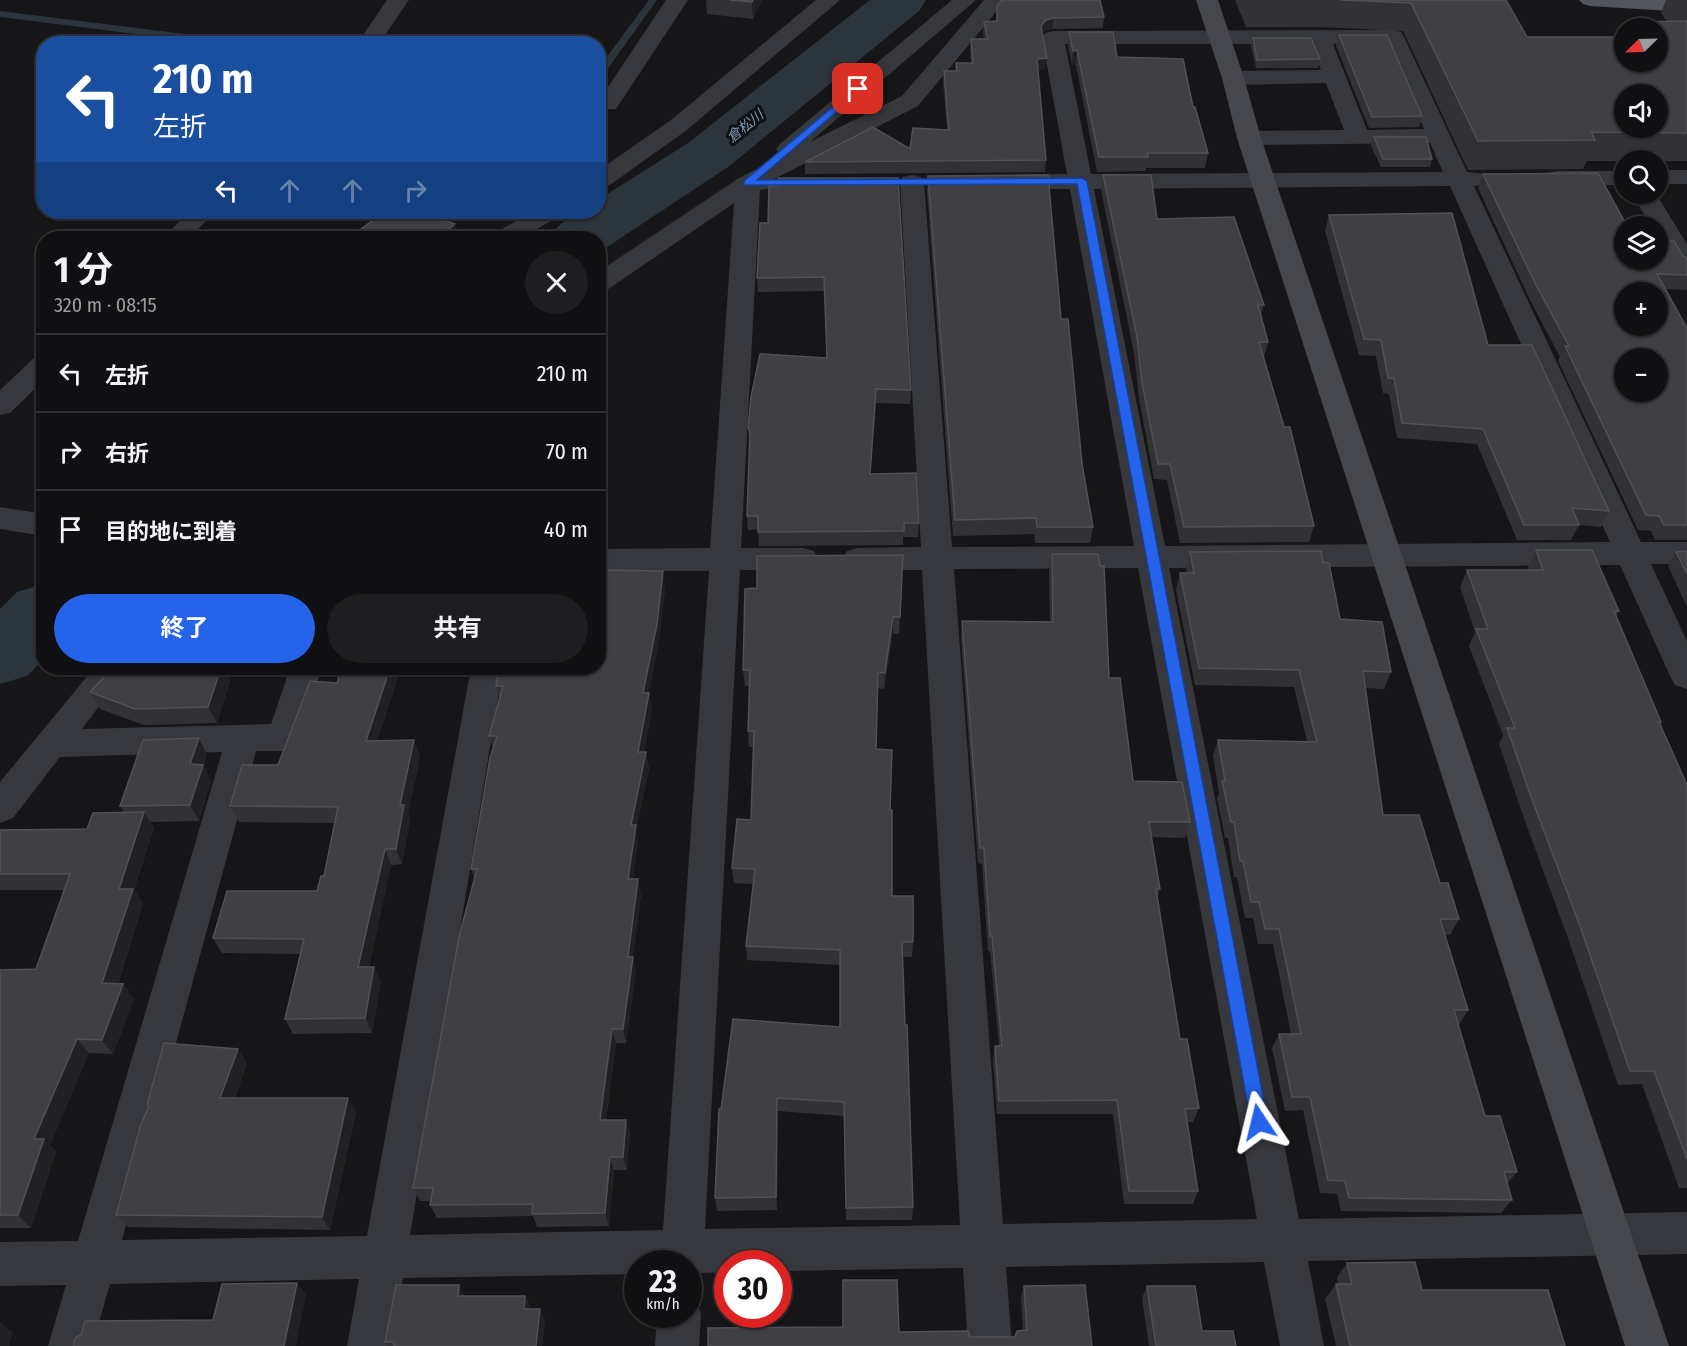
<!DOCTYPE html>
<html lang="ja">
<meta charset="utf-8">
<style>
:root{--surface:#101012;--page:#1e1e20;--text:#f1f3f6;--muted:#9c9d9f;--line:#303032;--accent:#2563eb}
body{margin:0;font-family:"Fira Sans Condensed","Noto Sans JP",sans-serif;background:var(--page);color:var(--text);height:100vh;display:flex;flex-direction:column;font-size:22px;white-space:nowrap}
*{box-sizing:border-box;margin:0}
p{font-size:20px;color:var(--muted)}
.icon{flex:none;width:33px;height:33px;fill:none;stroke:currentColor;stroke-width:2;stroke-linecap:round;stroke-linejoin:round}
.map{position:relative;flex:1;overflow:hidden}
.side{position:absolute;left:36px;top:231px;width:570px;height:444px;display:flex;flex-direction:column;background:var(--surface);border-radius:24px;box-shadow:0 2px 4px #0004,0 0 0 2px var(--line)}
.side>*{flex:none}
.guide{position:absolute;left:36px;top:36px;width:570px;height:183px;border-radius:24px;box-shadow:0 2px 4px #0004,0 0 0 2px var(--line);background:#1a4fa0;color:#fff;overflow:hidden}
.needle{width:39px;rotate:247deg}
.fabs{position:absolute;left:1614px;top:18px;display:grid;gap:12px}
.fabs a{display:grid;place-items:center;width:54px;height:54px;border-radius:50%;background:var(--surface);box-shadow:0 2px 4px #0004,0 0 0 2px var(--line);font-size:30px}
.speed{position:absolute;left:624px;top:1250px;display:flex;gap:12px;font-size:30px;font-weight:700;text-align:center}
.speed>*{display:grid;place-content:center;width:78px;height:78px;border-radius:50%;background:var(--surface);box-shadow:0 2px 4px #0004,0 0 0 2px var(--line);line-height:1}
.speed small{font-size:15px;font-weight:400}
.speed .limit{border:9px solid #d22;background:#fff;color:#111}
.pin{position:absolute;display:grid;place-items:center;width:51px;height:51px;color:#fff;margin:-26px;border-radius:12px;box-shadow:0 3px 9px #0006}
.me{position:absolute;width:66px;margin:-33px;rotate:350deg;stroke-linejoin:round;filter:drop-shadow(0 0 4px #0008)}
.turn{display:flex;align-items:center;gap:21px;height:126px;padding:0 18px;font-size:27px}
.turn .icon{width:78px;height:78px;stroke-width:2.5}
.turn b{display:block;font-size:42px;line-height:51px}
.lanes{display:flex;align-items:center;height:57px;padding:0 18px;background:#0003;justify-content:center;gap:30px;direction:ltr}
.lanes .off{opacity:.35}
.round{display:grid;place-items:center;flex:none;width:63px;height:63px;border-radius:32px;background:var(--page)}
.summary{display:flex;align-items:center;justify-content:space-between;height:102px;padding:0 18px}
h1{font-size:36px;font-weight:700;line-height:45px}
.primary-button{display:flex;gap:12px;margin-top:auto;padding:12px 18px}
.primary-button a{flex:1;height:69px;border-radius:36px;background:var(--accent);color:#fff;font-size:24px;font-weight:700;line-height:69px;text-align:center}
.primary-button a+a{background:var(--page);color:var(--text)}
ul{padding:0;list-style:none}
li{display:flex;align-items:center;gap:18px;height:78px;padding:0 18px;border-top:2px solid var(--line)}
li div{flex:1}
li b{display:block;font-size:22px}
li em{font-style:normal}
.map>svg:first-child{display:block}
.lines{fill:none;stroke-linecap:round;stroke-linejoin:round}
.stream{fill:#2c353c;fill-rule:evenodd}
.river{fill:#2c353c;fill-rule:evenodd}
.street{fill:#37383d;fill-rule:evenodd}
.secondary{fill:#45474d;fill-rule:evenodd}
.primary{fill:#53555c;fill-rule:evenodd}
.wall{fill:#323236}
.shaded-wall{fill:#212124}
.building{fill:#3f3f44;stroke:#4f5156;stroke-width:1.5;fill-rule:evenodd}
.route{fill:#2563eb;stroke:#184099;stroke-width:1.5}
.labels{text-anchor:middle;stroke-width:6;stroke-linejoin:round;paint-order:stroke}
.far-water-label{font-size:14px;font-style:italic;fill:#7f9bb3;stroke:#111113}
</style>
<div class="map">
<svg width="1687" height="1346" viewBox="0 0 1687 1346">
<rect width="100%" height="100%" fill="#161618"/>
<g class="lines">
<path class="stream" d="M649 0H657L601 78 598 79V69Z
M0 11 241 41 245 44H216L0 17Z"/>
<path class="river" d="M870 0H926L919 11 728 167 601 251H598V238H550C560 219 578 212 598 212V200L688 143Z
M44 584V659L27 676 0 684V609L17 592Z"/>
<path class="street" d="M387 0H409L379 44H357Z
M666 0H688L616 109 598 110V96H602Z
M816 0H840L687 130 607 187 598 189V171L671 120Z
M952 0H976L810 142 902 96 984 0H1006L918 106 774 179 776 183 773 188 760 190 741 548H803L814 551 818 559 814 567 803 570H740L705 1229 960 1225 922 570H858L847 567 843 559 847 551 858 548 921 547 900 182 903 177 912 175 921 177 924 182 952 547 1134 546 1070 189H1005L996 187 993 182 996 177 1005 175 1067 174 1042 38 1045 33 1053 31 1393 30 1401 32 1404 37 1467 172 1487 174 1490 179 1487 184 1474 186 1641 542H1687V564H1651L1687 641V689L1675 685 1670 676 1620 565 1169 568 1299 1219 1687 1212V1254L1308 1261 1324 1346H1280L1264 1262 1006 1267 1012 1346H968L963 1268 778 1271V1263H728V1272L700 1273 697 1278 688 1282V1263H638V1274L403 1278 391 1346H347L359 1279 110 1284 92 1346H48L66 1285 0 1286V1242L78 1241 222 752 60 757 13 818 0 823V782L94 668H128L82 729 271 724 290 668H322L296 747 284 751H256L122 1240 367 1236 471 668H503L410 1235 663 1230 709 571H598V549L710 548 734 203 607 290 598 292V272L739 178 784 155 780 154 776 149 780 144ZM1065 44H1311L1321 70 1233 71 1225 73 1222 78 1225 83 1233 85 1326 83 1344 130 1249 131 1241 133 1237 138 1241 143 1249 145 1430 143 1443 172 1091 174ZM1333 44H1385L1424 129 1367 130ZM1450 186 1610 542 1165 546 1094 189ZM1138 568 1257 1219 1003 1224 954 569Z
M1658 170H1687V184H1658Z
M1557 171H1624V185H1557L1548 183 1545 178 1548 173Z
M1632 194H1656L1687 244V273L1678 270 1658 237V226H1651Z
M189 212H215L189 238H163Z
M532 212H561L558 217 521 238H491L495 233Z
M44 355V380L10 413 0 415V390L34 358Z
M0 507 44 514V536L0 529Z
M688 1296 695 1298 701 1314 699 1346H655L657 1314H688Z"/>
<path class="secondary" d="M1196 0H1218L1244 78 1261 138 1669 1346H1625L1237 138 1222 78Z"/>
<path class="primary" d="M1579 0H1687V12L1590 6 1583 4Z"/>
</g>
<path class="wall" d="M706 0H762L753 19 707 14Z
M1235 0H1506L1527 37 1624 62 1658 28H1630L1633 22H1667L1661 13 1666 0H1687V161H1587L1583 169 1468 170 1403 31 1319 27H1246Z
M997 6 1104 17 1103 28 1052 29 1044 31 1043 33 1045 69 1038 70 1046 160 1045 172 805 174V162L910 149 947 130 943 82 944 71H955L956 63H971L970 50 971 39H984L983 33 984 22 996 21Z
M1069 32 1117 57 1193 107 1208 153 1205 168H1146L1145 171 1097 172 1076 65H1072L1068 46Z
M1339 35 1422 116 1419 127 1369 128 1336 46Z
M1253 38 1320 59 1318 68H1256L1251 46Z
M1374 137 1432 159 1430 167H1381L1371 146Z
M1483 174 1624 260 1683 256 1687 258V290L1665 289 1687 328V540H1655L1651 531 1638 530 1558 361 1560 357 1530 300 1478 188Z
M1103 175 1264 305 1261 315 1268 342 1264 358 1314 526 1309 542 1180 543 1167 480 1154 479 1139 398 1134 353 1101 190Z
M928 176 1061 319 1082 464 1093 527 1090 543H1035L1034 534 953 536 927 191Z
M769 186 911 390 910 404 876 403 870 474 919 523 918 537H903V545L759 546 758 529 748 530 747 516 750 443 748 428 827 358 824 291 758 292 757 278 768 223Z
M1329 215 1609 511 1601 527 1579 525 1571 540H1517L1477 444 1397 438 1389 394 1383 393 1376 356 1359 355 1325 231Z
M1536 550 1619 611 1616 616 1661 722 1660 723 1687 785V1188H1679L1642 1084 1618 1085 1569 941 1521 810 1499 744 1503 735 1469 646 1475 632 1460 587 1467 570H1529L1528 567Z
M1687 551V607L1668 566 1676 552Z
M1190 552 1323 562 1340 619 1391 672 1384 689 1366 688 1383 815 1440 883 1459 919 1450 935H1445L1468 1010 1459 1025H1458L1485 1116 1517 1172 1507 1184 1512 1200 1501 1213 1341 1211 1337 1194 1320 1193 1303 1110 1285 1111 1272 1048 1279 1034H1291L1273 944H1258L1253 918H1245L1237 877H1234L1228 838H1225L1217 798 1219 793 1213 756 1218 740 1307 741 1294 687 1195 685 1176 590 1180 573H1187L1186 569Z
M1052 554 1109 678 1133 781 1190 822 1185 838 1151 837 1160 889 1157 898 1180 1039 1199 1108 1193 1122H1188L1198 1191 1193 1204H1124L1113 1114H997L993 1060 995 1046H999L990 951H988L982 864 978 863 961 638 962 621 1050 622 1049 571Z
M903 555 899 634 893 633 884 689 877 688 876 749 890 810 892 896 913 942 912 957H902L913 1207 912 1220H846L844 1116 778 1111 777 1210 717 1211 715 1198 721 1109 840 1027V965L747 960 746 946 753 884 734 883 732 868 751 820 753 747H749L748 731 750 686H745L743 670 757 588Z
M665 588 659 640 649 693 652 710 644 752H646L649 769 636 829 638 841 633 879 641 894 633 957 636 972 626 1043H616L606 1120 630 1133 627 1170H614L609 1226 537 1227 533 1216 437 1218 430 1205 431 1201H420L413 1188 474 878 471 869 493 749 489 736 500 699 496 686Z
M113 668H234L217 723 144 725 100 709 90 692Z
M401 668 377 741 414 740 420 757 408 814 410 821 402 864 391 865 369 967 381 981 372 1033 293 1034 285 1019 300 954 222 953 213 938 317 891 324 876 335 823 239 822 230 806 278 765 337 683Z
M207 755 204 766 211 781 199 821 150 822 154 828 134 890 143 904 118 984H123L134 999 113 1054 89 1053 50 1145 56 1152 31 1228H0V970L36 969 65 890H0V830L87 829 124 812 120 806Z
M238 1049 247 1063 235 1098H348L356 1112 330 1230 128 1227 116 1215 148 1108 147 1105Z
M1347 1263 1422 1290 1565 1346H1336L1325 1299 1336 1284H1338L1337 1277Z
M843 1280H897L899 1332 968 1331 970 1337H1015L1017 1331 1023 1330 1021 1297 1024 1286 1085 1285 1092 1346H708V1328L843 1327Z
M1147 1286 1202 1331 1236 1346H1149L1142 1298Z
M465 1296H525L531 1309 545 1320 542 1346H388L385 1342Z"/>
<path class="shaded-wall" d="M753 0H762L753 19 752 2Z
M1054 18 1052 29 1044 31 1040 37 1041 26 1046 20Z
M1077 50 1076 65H1072L1073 51Z
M1047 58 1045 69 1036 70 1037 59Z
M423 212H443L427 230Z
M455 224 458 238H437Z
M876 389V403L869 487 870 474Z
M663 571 665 588 659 640 646 709 643 693Z
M893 617V633L884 689 885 673Z
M221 668H234L217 723 208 707Z
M390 668H401L372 757 366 741Z
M649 693 652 710 641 768 638 752Z
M199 738 207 755 204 766 211 781 199 821 190 805V764Z
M414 740 420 757 408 814 410 821 402 864 396 849 400 805Z
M646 752 649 769 636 829 638 841 631 894 628 879 631 825Z
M144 812 154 828 134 890 143 904 113 998 102 983 119 889Z
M385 849 391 865 366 982 358 967Z
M638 879 641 894 633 957 636 972 626 1043 623 1029 628 957Z
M374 967 381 981 372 1033 365 1018Z
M123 984 134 999 113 1054 102 1040Z
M612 1029 616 1043 604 1133 600 1120Z
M77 1039 89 1053 50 1145 56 1152 31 1228 18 1215 34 1139Z
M238 1049 247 1063 230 1112 220 1098Z
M348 1098 356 1112 330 1230 322 1217Z
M777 1098 778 1111 777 1210 776 1197Z
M626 1120 630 1133 627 1170 623 1157Z
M610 1157 614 1170 609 1226 605 1213Z
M297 1283 306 1295 296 1346H284Z
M459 1285 465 1297 458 1296Z
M525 1296 531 1308 529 1320 524 1309Z
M540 1309 545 1320 542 1346H536Z
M0 1322 13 1333 9 1346H0Z"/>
<path class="building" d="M730 0H753L752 2Z
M1002 0H1100L1104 17 1054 18 1046 20 1041 26 1047 58 1037 59 1046 160 805 162 873 127 910 149 913 128 949 130 944 71H957L956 63H973L971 39H988L984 22 997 21V6Z
M1341 0H1506L1527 37H1624V62H1658V28H1637L1633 22 1687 21V133L1591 132 1595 140 1478 141 1411 3ZM1624 94H1658V128H1624Z
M1069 32H1113L1117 57 1183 59 1193 107H1195L1208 153H1147L1148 157H1099L1077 50 1073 51Z
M1339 35H1387L1422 116 1372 117Z
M1253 38H1311L1320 59 1257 60Z
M1374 137H1426L1432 159H1383Z
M1598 173 1627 226H1624V260H1658V241H1674L1683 256 1687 258V275L1657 274 1687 328V525H1664L1659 516 1646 515 1565 346H1569L1536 285 1483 174ZM1624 292H1658V326H1624ZM1624 358H1658V392H1624Z
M1048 175 1061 319H1068L1082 464 1093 527H1037L1036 518 955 520 928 176Z
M1103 175H1151L1157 219 1234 217 1264 305H1258L1268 342H1259L1284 427H1290L1314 526 1184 527 1170 464H1158L1142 383 1137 337Z
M778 178H898L911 390 876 389 870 474 916 473 919 523H904V531L758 532V516H747L750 431 748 428 751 397 760 354 827 358 824 277 757 278 760 223H768L769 186H778Z
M384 212H424H423L455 224 437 238H349Z
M1452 213 1488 345H1532L1609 511 1572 508 1579 525H1524L1483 429 1402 423 1394 378H1388L1381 340 1364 339 1329 215Z
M1536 550H1592L1619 611H1614L1661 722H1659L1687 785V1159L1654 1071H1630L1580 926 1530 794 1507 728H1515L1476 629H1488L1467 570H1543Z
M1321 551 1323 562 1329 563 1340 619 1382 622 1391 672 1363 671 1383 815H1419L1440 883H1448L1459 919H1440L1468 1010H1454L1485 1116H1500L1517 1172H1504L1512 1200 1349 1198 1345 1181 1328 1180 1310 1097H1292L1279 1034H1301L1279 929H1265L1259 902H1251L1243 861H1240L1234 822H1231L1222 781H1225L1218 740 1317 742 1299 670 1199 668 1180 573H1194L1190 552Z
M1687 551V574L1676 552Z
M1052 554H1098L1100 566H1104L1109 678H1120L1133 781 1182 782 1190 822H1149L1160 889H1156L1180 1039H1187L1199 1108 1185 1109 1198 1191H1129L1117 1100 999 1101 995 1046H1002L992 936H990L984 848H980L962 621 1053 622Z
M903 555 900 617H893L885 673 878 672 876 749 892 750 890 810H892V896H913V942H902L905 1025H907L913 1207 846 1208 844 1102 777 1098 776 1197 715 1198 719 1109H721L733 1019 840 1027V950L746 946 755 869 732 868 737 819 751 820 754 731H748L750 670H743L745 589 757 588V556Z
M604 570 663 571 657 624 643 693H649L638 752H646L631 825H636L628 879H638L628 957H633L623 1029H612L600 1120H626L623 1157H610L605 1213 532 1214 533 1204 430 1205 433 1188H413L459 937 477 869H471L490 758 497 736H489L503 686H496L499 668H598V579L603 578Z
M113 668H221L208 707 135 709 90 692Z
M341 668H390L366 741 414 740 400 805H404L396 849H385L358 967H374L365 1018 285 1019 304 939 213 938 227 891H317L321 876H324L338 807 230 806 242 765H278L310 681 337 683Z
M199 738 190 764 203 765 190 805 120 806 143 740Z
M144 812 119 889H133L102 983 123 984 102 1040 77 1039 34 1139H44L18 1215H0V970L36 969 70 874H0V830L87 829 93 813Z
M164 1043 238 1049 220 1098H348L322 1217 116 1215 141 1124 149 1106 147 1105Z
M1415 1262 1422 1290H1548L1565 1346H1350L1336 1284H1352L1347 1263Z
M843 1280H897L899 1332 968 1331 970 1337H1015L1017 1331 1027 1330 1024 1286 1085 1285 1092 1346H708V1328L843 1327Z
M297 1283 284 1346H73L76 1337 81 1335 85 1321 213 1320 222 1284Z
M396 1285H459L458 1296H525L524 1309H540L536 1346H394V1342H385Z
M1147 1286H1195L1202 1331H1233L1236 1346H1156Z"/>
<path class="route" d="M858 86 863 89 861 91 757 180 1082 178 1087 181 1268 1122 1265 1128 1259 1130 1253 1128 1251 1122 1077 184 744 185V181Z"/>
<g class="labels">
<g class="far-water-label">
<text transform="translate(745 126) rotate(-39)" y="5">倉松川</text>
</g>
</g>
</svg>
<div class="fabs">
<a><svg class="needle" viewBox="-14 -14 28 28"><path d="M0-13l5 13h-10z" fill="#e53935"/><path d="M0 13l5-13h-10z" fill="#9c9d9f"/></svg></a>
<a><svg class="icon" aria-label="sound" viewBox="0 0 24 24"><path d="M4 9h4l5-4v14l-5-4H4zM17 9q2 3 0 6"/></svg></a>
<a><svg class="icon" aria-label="search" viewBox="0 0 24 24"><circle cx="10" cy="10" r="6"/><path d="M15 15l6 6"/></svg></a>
<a><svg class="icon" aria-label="layers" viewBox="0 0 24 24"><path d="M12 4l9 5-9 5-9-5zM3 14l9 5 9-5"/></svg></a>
<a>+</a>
<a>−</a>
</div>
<div class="speed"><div>23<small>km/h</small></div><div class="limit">30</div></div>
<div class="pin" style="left:858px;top:89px;background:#d93025"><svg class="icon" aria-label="arrive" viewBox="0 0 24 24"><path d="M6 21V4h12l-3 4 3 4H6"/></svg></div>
<svg class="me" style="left:1259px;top:1122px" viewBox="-20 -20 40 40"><path d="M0-17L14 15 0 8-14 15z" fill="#2563eb" stroke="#fff" stroke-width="4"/></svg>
<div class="guide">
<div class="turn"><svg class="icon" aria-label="left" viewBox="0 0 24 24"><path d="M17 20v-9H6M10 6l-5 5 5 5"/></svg><div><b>210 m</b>左折</div></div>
<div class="lanes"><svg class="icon" aria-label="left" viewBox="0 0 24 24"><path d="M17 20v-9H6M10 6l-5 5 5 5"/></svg><svg class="icon off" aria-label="ahead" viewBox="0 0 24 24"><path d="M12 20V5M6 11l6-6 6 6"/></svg><svg class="icon off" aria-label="ahead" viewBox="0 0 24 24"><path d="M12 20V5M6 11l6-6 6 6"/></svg><svg class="icon off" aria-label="right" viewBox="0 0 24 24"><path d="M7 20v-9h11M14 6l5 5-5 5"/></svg></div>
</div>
<section class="side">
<div class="summary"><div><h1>1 分</h1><p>320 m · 08:15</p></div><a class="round"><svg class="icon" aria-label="close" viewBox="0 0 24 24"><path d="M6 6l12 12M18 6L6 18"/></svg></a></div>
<ul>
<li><svg class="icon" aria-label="left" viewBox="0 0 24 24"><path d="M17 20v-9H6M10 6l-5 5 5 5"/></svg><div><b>左折</b></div><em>210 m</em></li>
<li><svg class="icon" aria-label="right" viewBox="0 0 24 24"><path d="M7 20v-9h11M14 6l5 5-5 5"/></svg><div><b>右折</b></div><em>70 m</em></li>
<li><svg class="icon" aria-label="arrive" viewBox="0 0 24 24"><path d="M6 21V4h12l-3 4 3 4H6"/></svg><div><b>目的地に到着</b></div><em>40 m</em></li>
</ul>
<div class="primary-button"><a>終了</a><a>共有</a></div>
</section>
</div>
